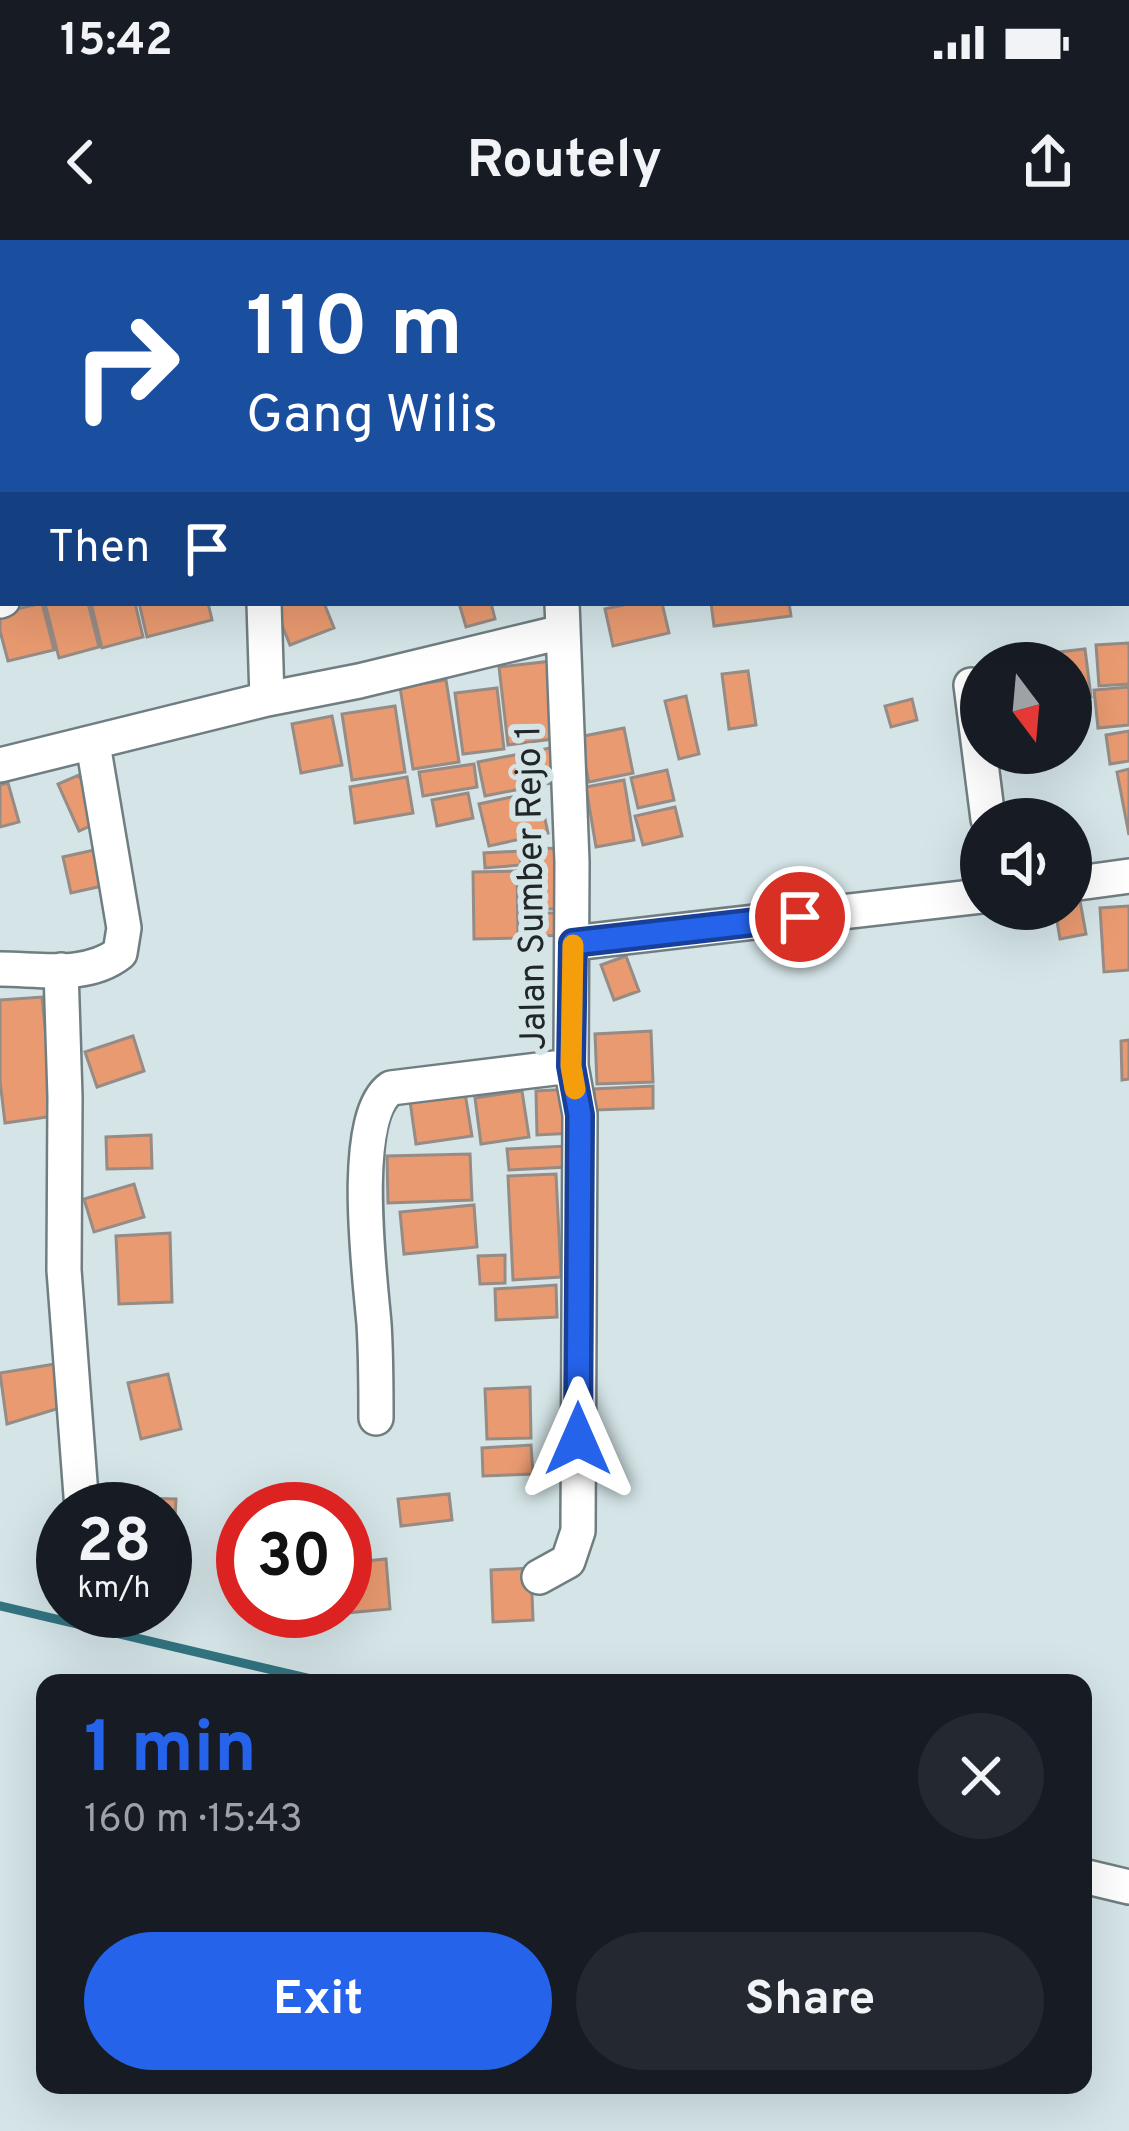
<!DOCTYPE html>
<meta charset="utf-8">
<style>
:root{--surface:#171b24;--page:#242831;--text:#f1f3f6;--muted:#9ea1a6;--accent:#2563eb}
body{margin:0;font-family:Overpass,sans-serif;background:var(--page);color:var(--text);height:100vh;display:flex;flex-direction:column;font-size:45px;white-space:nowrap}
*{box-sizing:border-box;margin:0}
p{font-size:39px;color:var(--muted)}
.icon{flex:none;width:66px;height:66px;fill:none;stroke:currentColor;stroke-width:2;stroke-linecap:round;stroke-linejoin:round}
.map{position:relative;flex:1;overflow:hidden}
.panel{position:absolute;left:36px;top:1434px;width:1056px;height:420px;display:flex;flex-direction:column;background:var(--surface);border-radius:24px;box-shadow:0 12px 48px #0002}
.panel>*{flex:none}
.banner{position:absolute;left:0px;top:0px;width:1131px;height:366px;box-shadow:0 12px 48px #0002;background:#1a4fa0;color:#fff;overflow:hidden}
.needle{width:78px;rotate:164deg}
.tools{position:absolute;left:960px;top:402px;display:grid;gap:24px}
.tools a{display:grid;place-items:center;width:132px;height:132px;border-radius:50%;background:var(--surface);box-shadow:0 12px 48px #0002;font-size:60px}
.speed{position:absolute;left:36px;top:1242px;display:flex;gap:24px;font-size:60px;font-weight:700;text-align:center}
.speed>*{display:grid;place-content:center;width:156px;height:156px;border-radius:50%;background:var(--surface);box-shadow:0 12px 48px #0002;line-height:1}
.speed small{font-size:30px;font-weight:400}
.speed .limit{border:18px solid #d22;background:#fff;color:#111}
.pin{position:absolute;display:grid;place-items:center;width:102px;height:102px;color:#fff;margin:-51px;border:6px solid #fff;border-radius:50%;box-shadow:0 3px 12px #0007}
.me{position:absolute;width:132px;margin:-66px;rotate:0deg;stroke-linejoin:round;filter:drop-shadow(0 0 9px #0008)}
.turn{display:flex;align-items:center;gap:42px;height:252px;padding:0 48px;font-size:54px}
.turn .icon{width:156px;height:156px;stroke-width:2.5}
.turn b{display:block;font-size:84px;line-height:102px}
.then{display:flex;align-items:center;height:114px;padding:0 48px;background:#0003;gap:24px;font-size:45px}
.round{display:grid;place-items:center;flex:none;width:126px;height:126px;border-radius:63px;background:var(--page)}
.overview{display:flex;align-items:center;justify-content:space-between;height:204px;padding:0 48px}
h1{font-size:72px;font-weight:700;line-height:90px;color:var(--accent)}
.action{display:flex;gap:24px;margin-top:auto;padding:24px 48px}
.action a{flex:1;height:138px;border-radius:72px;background:var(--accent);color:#fff;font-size:48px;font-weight:700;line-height:138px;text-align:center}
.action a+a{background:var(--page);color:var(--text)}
.status{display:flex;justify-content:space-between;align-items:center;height:84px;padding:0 60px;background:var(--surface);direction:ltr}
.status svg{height:33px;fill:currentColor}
header{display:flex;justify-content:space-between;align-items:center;height:156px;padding:0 48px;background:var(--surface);font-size:54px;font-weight:700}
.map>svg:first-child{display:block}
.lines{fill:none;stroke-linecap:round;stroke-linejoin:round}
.stream{stroke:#327480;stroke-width:9}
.building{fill:#e99a70;stroke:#978b85;stroke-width:3}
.minor-casing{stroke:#707e81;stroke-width:38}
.minor{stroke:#fff;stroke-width:33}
.route-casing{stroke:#184099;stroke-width:30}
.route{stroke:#2563eb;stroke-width:21}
.slow{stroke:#f59e0b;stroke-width:21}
.labels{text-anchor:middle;stroke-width:12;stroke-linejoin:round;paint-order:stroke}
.street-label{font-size:36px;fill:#212728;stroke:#d4e4e7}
</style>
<div class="status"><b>15:42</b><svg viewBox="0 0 49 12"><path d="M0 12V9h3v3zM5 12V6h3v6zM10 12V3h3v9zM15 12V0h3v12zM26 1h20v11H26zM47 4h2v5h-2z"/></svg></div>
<header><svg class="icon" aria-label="back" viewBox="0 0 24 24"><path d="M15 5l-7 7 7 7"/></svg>Routely<svg class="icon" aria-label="share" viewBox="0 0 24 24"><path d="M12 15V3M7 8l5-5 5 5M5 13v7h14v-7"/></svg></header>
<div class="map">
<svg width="1129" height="1891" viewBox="0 0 1129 1891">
<rect width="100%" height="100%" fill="#d4e4e7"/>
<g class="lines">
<path class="stream" d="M0 1366 328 1443"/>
</g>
<path class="building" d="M0 0H167V3H3V92L0 79Z
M390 0H448L449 3H391Z
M460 0H513L514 3H461Z
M548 0H595L596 3H548Z
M971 0H1019L1020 3H971Z
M42 363 54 410 8 421 0 391V373Z
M45 363H88L99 407 59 418Z
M91 363H135L143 397 102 408Z
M139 363H208L212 380 147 397Z
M273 363H324L334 388 290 405Z
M459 363H491L495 379 466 387Z
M632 363H662L669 393 613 406 605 369Z
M711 363H789L791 376 714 386Z
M1129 403V444L1099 446 1096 405Z
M1085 409 1091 457 1071 459V423H1034L1033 415Z
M552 421 561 498 508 505 499 427Z
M748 431 756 485 729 489 722 434Z
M446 440 459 522 413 529 400 447Z
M1129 447V485L1098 488 1094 450Z
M497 448 504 509 463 514 455 453Z
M686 456 699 514 679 519 665 461Z
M912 459 917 480 891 487 885 466Z
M395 466 405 532 352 540 342 474Z
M332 476 342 525 301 533 292 484Z
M624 488 633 533 589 542 579 497Z
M1129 491V521L1110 524 1106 495Z
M550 508 556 542 485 556 478 522Z
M474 524 477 547 423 556 419 532Z
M1129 529V595L1117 532Z
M667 530 674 560 638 568 631 538Z
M79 535 99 582 79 591 58 544Z
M407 537 413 573 355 583 350 547Z
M624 540 634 600 596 607 586 547Z
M8 543 19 582 0 587V545Z
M539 551 548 593 489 606 479 564Z
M468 553 473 578 437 586 432 560Z
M675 567 682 596 643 605 635 576Z
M564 608 565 669H524L523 609Z
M94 610 102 646 71 653 63 617Z
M520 611 521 625 485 628 484 613Z
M517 631 518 698 474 699 473 632Z
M1080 661 1086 694 1060 699 1055 669H1071V662Z
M1129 666V730L1104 732 1100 668Z
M523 673H563V696L523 695Z
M626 716 639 751 614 760 601 725Z
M42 757 54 876 5 883 0 841V760Z
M651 791 653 842 597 844 595 794Z
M133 796 144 831 97 847 85 812Z
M1129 800V839L1122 840 1121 801Z
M653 846V868L595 870 594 849Z
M572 849 574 893 537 895 536 851Z
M522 851 529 897 481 904 475 858Z
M465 853 472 896 416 904 410 861Z
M151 895 152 928 107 929 106 897Z
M567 906 568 927 509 930 507 909Z
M470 914 472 960 388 963 387 916Z
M556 934 561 1037 513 1040 508 936Z
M134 944 144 977 94 992 84 959Z
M474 965 477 1007 404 1014 400 972Z
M170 993 172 1062 119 1064 116 996Z
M505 1015V1043L480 1044 478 1016Z
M556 1045 557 1077 496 1080 495 1049Z
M55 1124 63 1167 7 1184 0 1133Z
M168 1134 181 1189 141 1199 128 1143Z
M530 1147 531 1198 487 1199 485 1149Z
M531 1205 533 1234 483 1236 482 1208Z
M449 1254 452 1280 401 1286 398 1259Z
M137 1258 176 1259 174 1303 165 1302V1269H136Z
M386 1319 390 1369 250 1382 249 1371H345V1323Z
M531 1328 533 1380 493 1382 491 1330Z"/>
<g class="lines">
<g class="minor-casing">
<path id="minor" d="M174 0 175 3
M633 3 634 0
M1128 91H1129
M0 170 3 169
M0 237 3 249
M0 361 3 360
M971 445 988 579
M267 459 359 441 562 392
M0 525 267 459 264 363
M1071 644 1129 636
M573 703 981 656
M0 729C40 729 87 739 120 713L124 688 93 504
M61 730 65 857 64 1030 82 1269
M376 1178C376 1147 376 1115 374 1084 370 1036 349 877 391 848L571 826
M539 1337 568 1321 578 1291 580 875 571 826 572 622 562 363
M1083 1636 1129 1647"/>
</g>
<use href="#minor" class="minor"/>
</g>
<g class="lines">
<g class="route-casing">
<path id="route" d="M578 1199 580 875 571 826 573 703 800 677"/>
</g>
<use href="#route" class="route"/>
<path class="slow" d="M573 705 571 826 575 849"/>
</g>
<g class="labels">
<g class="street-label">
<text transform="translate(529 648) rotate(-91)" y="13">Jalan Sumber Rejo 1</text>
</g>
</g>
</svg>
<div class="tools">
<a><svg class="needle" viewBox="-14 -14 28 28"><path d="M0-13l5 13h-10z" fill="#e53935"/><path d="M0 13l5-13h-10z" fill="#9ea1a6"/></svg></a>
<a><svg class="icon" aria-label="sound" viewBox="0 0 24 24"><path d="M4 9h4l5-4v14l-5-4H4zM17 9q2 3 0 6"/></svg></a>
</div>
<div class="speed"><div>28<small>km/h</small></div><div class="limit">30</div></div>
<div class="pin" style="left:800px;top:677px;background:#d93025"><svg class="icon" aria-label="arrive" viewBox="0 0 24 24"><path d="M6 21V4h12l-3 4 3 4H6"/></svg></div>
<svg class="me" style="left:578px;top:1199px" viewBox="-20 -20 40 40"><path d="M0-17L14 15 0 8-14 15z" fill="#2563eb" stroke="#fff" stroke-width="4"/></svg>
<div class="banner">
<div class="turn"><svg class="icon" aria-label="right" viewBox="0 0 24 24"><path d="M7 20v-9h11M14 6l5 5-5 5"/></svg><div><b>110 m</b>Gang Wilis</div></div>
<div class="then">Then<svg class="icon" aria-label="arrive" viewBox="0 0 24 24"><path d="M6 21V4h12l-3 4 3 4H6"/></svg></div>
</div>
<section class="panel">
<div class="overview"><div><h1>1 min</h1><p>160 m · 15:43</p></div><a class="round"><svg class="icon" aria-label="close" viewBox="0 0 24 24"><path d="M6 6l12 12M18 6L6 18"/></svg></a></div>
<div class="action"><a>Exit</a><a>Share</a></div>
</section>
</div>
